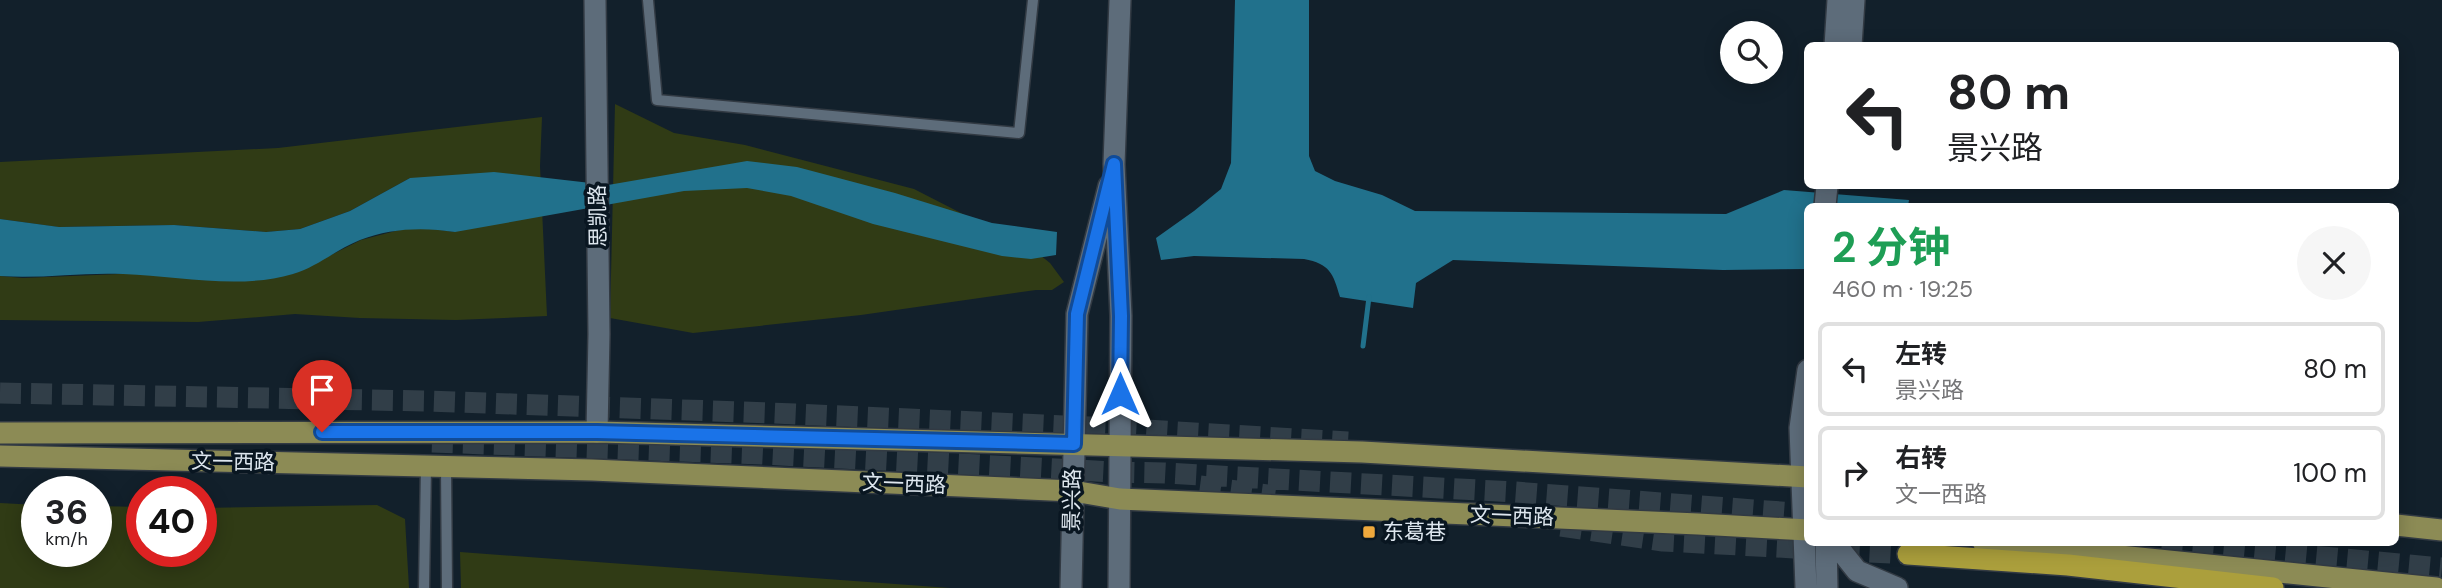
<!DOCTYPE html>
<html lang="zh">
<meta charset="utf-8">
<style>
:root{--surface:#fff;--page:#f6f6f6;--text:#202124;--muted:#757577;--line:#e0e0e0}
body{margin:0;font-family:"DM Sans","Noto Sans SC",sans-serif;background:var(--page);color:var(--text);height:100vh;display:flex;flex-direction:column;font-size:26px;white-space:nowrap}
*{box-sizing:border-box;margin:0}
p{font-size:23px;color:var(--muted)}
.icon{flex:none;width:38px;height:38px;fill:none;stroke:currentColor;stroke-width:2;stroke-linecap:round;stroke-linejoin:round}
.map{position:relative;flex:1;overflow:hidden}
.side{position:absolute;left:1804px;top:203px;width:595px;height:343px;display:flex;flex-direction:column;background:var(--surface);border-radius:10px;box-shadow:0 4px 18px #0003}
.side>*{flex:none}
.hud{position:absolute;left:1804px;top:42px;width:595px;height:147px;border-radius:10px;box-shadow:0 4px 18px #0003;background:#fff;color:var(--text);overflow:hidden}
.controls{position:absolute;left:1720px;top:21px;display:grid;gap:14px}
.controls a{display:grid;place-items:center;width:63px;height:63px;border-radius:50%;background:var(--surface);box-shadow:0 4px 18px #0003;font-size:35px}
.speed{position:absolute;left:21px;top:476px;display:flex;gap:14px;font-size:35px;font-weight:700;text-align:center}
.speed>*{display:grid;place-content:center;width:91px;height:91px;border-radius:50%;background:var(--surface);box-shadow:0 4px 18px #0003;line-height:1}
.speed small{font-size:18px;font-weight:400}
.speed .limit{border:10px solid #d22;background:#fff;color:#111}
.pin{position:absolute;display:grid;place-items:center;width:60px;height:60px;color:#fff;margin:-72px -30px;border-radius:50% 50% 50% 0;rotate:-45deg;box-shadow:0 0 7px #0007}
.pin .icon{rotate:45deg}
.me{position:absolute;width:77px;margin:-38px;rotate:0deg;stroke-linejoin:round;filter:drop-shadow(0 0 5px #0008)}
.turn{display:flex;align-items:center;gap:24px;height:147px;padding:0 28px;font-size:32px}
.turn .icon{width:91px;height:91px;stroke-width:2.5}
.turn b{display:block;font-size:49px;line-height:60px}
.round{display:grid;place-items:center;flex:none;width:74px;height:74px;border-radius:37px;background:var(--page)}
.summary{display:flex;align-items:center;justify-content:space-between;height:119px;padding:0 28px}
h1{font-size:42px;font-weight:700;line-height:52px;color:#1e9e55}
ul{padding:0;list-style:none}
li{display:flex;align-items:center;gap:21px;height:94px;margin:0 14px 10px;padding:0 14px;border:4px solid var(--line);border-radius:10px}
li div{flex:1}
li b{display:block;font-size:26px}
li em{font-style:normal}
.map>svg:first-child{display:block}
.green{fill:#303b15}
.water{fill:#21718c}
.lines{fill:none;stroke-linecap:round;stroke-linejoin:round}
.stream{stroke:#21718c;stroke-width:5}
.highway-tunnel{stroke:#313e48;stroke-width:21;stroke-dasharray:21 10;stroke-linecap:butt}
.lane-casing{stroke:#323a43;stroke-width:13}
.secondary-casing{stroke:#323a43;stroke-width:24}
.primary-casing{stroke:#323a43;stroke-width:24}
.highway-casing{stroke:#323a43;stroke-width:24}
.lane{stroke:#5d6c7a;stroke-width:10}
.secondary{stroke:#5d6c7a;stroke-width:21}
.primary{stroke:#8c8b55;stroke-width:21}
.highway{stroke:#ab9f3c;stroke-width:21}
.route-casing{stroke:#114b97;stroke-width:18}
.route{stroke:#1a73e8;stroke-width:12}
.poi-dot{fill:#eea83c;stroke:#091621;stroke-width:2.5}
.labels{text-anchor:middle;stroke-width:7;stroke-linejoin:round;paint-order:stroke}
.street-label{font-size:21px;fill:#dee7ef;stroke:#091621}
.poi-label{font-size:21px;fill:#dee7ef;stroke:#091621;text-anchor:start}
</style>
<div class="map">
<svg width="2442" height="588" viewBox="0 0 2442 588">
<rect width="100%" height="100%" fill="#12202b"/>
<path class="green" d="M615 104 674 133 745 145 914 189 1035 251 1050 263 1064 282 1052 290H1036L861 315 693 333 610 318Z
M542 117 540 166 547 316 456 320 360 318 295 314 198 322 0 320V276L23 278 120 274H293L361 240 403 229H433L455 232 410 178 350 211 300 229 266 232 174 225 58 227 0 219V162L278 148Z
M0 503 37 505V551H96V506L142 507V551H201V508L377 505 405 519 409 588H0Z
M460 552 950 588H461Z"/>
<path class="water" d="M1235 0H1309V156L1315 171 1335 181 1382 195 1415 211 1726 214 1784 190 1909 200 1908 206H1808V269L1723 270 1453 260 1416 283 1413 308 1340 297C1333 273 1330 264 1304 259L1194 256 1161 260 1156 238 1194 211 1221 189 1231 163Z
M747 161 797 167 895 193 992 223 1057 232 1056 255 1031 259 1002 256 873 224 791 196 747 188 684 191 455 232C424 227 390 228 360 240 337 249 317 267 293 274 239 290 179 276 123 274 82 272 41 279 0 276V219L59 227 174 225 266 232 300 229 350 211 410 178 494 172 608 185Z"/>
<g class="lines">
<path class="stream" d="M1363 346 1369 297"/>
<path class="highway-tunnel" d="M0 393 426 401 772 413 1111 428 1348 442
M432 442 761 454 1115 472 1165 473 1515 492 1808 514
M1200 486 1275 496
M1561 526 1663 541 1908 554
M2162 542 2442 568"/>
<g class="lane-casing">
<path id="lane" d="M648 0 657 100 1019 133 1033 0
M446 467 447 588
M424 588 426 466"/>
</g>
<g class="secondary-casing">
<path id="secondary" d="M595 0 599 334 597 432
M1835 46 1838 0
M1851 46 1854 0
M1825 206 1827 186
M1826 542 1827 588
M1834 542 1857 571 1897 588
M1071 588 1077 314 1109 186
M1119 588 1121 316 1114 164 1120 0
M1806 588 1800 428 1808 370"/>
</g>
<g class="primary-casing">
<path id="primary" d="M0 433 597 432 1362 452 1808 477
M0 456 592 470 1073 491 1120 499 1698 524 1808 530
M2396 525 2442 530
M1983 542 2436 588"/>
</g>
<g class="highway-casing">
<path id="highway" d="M1908 554 2068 565 2273 588"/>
</g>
<use href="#lane" class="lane"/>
<use href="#secondary" class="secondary"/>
<use href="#primary" class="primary"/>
<use href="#highway" class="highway"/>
</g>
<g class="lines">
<g class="route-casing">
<path id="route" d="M322 432H597L1074 444 1077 314 1114 164 1121 316 1120 394"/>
</g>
<use href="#route" class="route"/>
</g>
<rect class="poi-dot" x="1362" y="525" width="14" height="14" rx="3.5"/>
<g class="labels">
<g class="street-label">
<text transform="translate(598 216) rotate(-91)" y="7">思凯路</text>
<text transform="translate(233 462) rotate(1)" y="7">文一西路</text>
<text transform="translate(904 484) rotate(2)" y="7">文一西路</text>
<text transform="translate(1072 500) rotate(-89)" y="7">景兴路</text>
<text transform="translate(1512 516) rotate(2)" y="7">文一西路</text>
</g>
<g class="poi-label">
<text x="1383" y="539">东葛巷</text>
</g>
</g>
</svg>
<div class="controls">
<a><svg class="icon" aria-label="search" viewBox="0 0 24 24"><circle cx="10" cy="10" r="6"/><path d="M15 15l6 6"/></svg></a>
</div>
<div class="speed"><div>36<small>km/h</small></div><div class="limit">40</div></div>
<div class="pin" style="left:322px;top:432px;background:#d93025"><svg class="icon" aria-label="arrive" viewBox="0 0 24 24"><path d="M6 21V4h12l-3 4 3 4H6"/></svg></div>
<svg class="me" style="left:1120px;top:394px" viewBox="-20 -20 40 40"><path d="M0-17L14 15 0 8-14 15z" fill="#1a73e8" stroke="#fff" stroke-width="4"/></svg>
<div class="hud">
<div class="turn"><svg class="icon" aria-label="left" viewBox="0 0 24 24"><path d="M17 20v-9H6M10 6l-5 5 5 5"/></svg><div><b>80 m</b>景兴路</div></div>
</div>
<section class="side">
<div class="summary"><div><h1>2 分钟</h1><p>460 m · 19:25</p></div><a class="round"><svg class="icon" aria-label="close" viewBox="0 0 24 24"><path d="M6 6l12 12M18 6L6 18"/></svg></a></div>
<ul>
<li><svg class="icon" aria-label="left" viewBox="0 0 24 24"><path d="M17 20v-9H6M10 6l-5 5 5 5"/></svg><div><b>左转</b><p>景兴路</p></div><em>80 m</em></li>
<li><svg class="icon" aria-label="right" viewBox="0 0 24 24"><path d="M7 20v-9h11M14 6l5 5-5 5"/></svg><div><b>右转</b><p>文一西路</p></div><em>100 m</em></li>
</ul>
</section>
</div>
